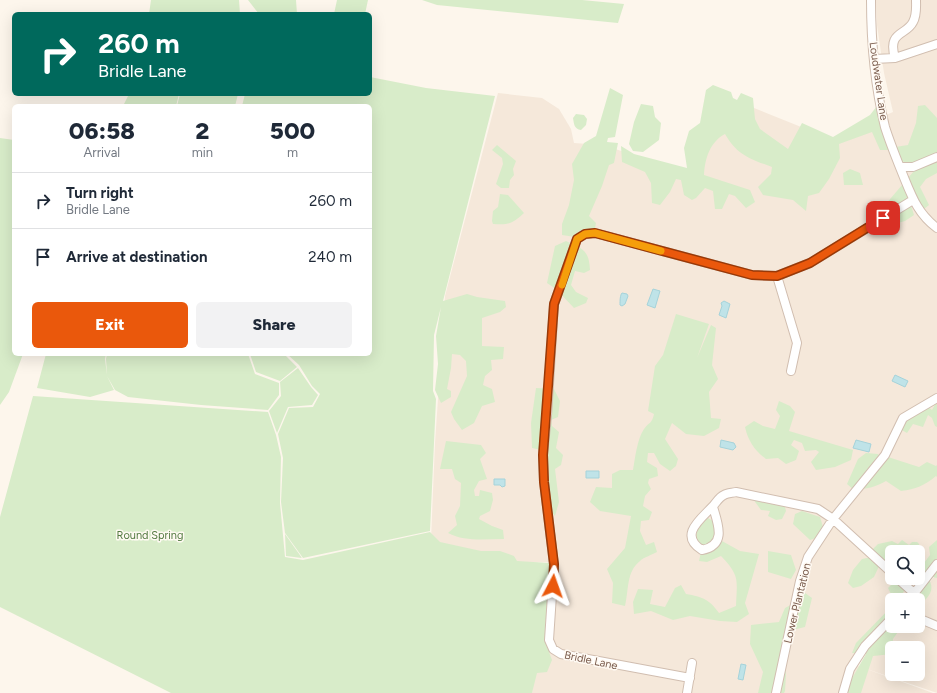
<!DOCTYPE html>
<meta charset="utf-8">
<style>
:root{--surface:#fff;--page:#f2f2f3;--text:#1f2937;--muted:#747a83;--line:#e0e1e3;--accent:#ea580c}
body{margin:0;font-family:Figtree,sans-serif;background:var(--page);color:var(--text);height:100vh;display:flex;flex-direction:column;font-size:15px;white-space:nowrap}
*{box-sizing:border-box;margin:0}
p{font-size:13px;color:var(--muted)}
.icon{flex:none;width:22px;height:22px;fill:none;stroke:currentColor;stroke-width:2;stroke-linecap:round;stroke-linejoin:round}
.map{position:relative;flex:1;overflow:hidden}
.panel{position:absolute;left:12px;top:104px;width:360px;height:252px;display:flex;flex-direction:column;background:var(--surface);border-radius:6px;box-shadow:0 4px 16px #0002}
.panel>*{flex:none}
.hud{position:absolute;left:12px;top:12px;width:360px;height:84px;border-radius:6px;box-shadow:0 4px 16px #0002;background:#00695c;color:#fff;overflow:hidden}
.tools{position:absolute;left:885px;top:545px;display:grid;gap:8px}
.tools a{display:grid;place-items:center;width:40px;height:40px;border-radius:6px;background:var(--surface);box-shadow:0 4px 16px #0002;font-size:20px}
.pin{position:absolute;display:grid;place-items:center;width:34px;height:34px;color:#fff;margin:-17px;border-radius:8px;box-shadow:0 2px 6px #0006}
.me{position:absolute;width:44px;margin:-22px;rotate:4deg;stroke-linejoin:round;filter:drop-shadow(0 0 3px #0008)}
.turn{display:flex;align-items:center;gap:14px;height:84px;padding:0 20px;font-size:18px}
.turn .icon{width:52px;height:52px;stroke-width:2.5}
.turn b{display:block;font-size:28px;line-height:34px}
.eta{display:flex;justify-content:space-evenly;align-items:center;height:68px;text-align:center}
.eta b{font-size:24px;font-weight:800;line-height:28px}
.button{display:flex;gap:8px;margin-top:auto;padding:8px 20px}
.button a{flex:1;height:46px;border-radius:6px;background:var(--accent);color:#fff;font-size:16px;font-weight:800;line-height:46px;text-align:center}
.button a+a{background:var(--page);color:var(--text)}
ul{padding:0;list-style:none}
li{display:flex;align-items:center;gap:12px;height:56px;padding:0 20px;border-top:1px solid var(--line)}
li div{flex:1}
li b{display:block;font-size:15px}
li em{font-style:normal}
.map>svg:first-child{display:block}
.residential{fill:#f5e8da;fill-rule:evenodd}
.green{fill:#d8ecc9}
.water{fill:#bfe3e8;stroke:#a5d3da}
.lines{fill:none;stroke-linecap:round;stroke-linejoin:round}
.street-casing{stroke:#d1beb0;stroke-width:10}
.street{stroke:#fff;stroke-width:8}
.route-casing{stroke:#983908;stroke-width:10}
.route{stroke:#ea580c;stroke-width:7}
.slow{stroke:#f59e0b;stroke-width:7}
.labels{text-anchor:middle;stroke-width:3;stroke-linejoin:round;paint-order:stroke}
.street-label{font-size:11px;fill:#7a5c4d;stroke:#fffaf3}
.park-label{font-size:11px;fill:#537a41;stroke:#fffaf3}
</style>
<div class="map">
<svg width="937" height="693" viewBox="0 0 937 693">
<rect width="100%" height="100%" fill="#fdf6ec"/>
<path class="residential" d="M876 0H937V572L912 600H892V622L868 648 858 666 933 693H532L536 658 546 640 553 562 430 564 435 443 445 296 498 93 542 98 559 109 571 129 574 143 603 145 701 177 714 92 831 139 893 112 884 73 877 25ZM892 552H918V578H892Z
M937 574V693L861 667 892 626H918V600H914ZM892 648H918V674H892Z"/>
<path class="green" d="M151 0H239L240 14H149Z
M248 0H296L297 14H259Z
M337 0H368L365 14H334Z
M422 0H582L624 4 618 23 437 5Z
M370 77 426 88 495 96 443 301 467 294 477 297 505 301 506 307 500 312 482 318V346L504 347 503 359 491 360 492 370 485 376 483 385 492 389 495 402 482 406 474 423 462 430 454 419 451 412 467 376 466 361 460 355 452 354 451 368 447 389 451 391V397L441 403 435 390 438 364 436 336 441 307 434 335 433 391 436 399 430 531 303 558 285 533 281 502 283 458 278 434 289 408 313 407 320 394 312 386 299 365 287 354H370V106H242L245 94H370Z
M713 85 731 92 733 98 737 100 741 93 753 98 755 119 760 129 788 149 802 123 833 137 870 115 877 106 886 111 887 127 894 139V145L889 150H880L872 132 839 144 840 158 829 179 819 193 808 196 806 211 793 200 763 195 758 187 771 174 772 167C750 159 737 155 725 134 710 142 705 158 704 175L750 190 755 202 746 208 735 196 729 194 722 209H715L713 191 705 188 696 198 692 200 684 195 681 180 676 179 670 192 660 205 652 203 651 183 645 172 622 162 621 146 634 154 687 168 684 148 689 131 700 123 706 90Z
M610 88 623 95 615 137 608 138 607 142 618 143 614 163 609 165 602 186 589 216 596 223 595 228 575 237 562 235V224L569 205 574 180 572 164 584 143 596 136Z
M129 94H179L176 106H123Z
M180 94H238L235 106H177Z
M641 104 653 106 655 117 661 123 659 140 643 152 633 151 629 144 634 122Z
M925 105 937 118V173L926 179 920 187 929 205 924 209 909 199 914 215 905 221 887 226 881 219 885 205 914 171 911 164 901 161 895 147 908 145 916 123 918 106Z
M576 114 584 115 587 119 586 125 581 130C574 129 574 124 573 118Z
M0 138 14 140V354H23L9 392 0 405Z
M497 145 516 161 513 169 514 175 510 180 509 188H501L496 184 503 164 502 158 492 150Z
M850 169 860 173 863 185H844L843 173Z
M500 194 508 195 524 213C512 224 509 225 493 224L492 221 493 211 498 207Z
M566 241C583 249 589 250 590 270L584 273 575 271 571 285 576 292 588 298 586 303 574 308 556 289 547 283 555 246Z
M676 314 709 324 697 358 711 325 716 328 712 365 718 379 709 392 711 418 721 419 719 428 704 436 686 434 672 423 665 439 678 459 676 466 670 471 660 464 654 453H648L647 462 657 468 658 476 649 479 648 483 651 489 645 496 643 506 652 512 649 520 641 521 640 531 646 545 654 542 657 552C652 555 644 557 640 561 626 572 629 590 625 606L612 603 613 583 607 569 625 548 631 516 600 511 590 502 596 487 612 488V474L620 470H633C635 459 637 439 644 429 649 422 652 424 654 414L648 411 655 366 663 355Z
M46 354H106L105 359 107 375 106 359 107 354H248L255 374 279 383V395L268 410 201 405 128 397 115 390 107 376 114 390 90 397 37 388Z
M250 354H284L297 367 280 381 256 372Z
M298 368 311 387 318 395 312 405 288 407 277 433 269 411 281 396 280 382Z
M536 388 554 389 560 401 558 417 551 420 552 426 559 432 556 448 563 455 561 465 555 469 559 502 555 516 545 506 546 451 532 448 531 423Z
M33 396 268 412 276 435 281 457 280 503 285 557 303 560 430 532 440 542 481 551H500L514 556 517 561 550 563 552 566 551 582 548 588 554 606 546 618 545 630 552 634 554 646 549 652 552 660 547 672 537 673 532 693H171L0 607V517Z
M779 401 790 406 795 412 789 431 853 450 851 460 835 467 816 470 811 462 819 452 816 450 805 451 802 443 794 440 791 445 799 451 796 460 786 464 778 458 766 459C755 451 748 441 745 427L754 421 763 426 775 429 780 416 776 410Z
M937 401V427L935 426 932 418 928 415 923 427 913 424 907 433 900 429 905 420 927 406 932 410Z
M446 441 481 445 486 453 480 459 487 479 479 481 474 490 475 496H479L480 490 492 493 493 500 490 511 480 516 479 519 492 526 503 530 504 539C485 539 465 542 448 533L457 525 455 516 460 506 461 483 455 479 452 469H440Z
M866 453 878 454 883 462 888 457 919 467 927 462 936 466 937 465V477L936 476C924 486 916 489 901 491L886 481C876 487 866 489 854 490L847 484 858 459Z
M753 499 784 503 786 511 782 519 776 520 768 516 770 511 761 510Z
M802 511 820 517 823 527 816 538 810 540 793 524 795 514Z
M708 518 713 521 715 536 712 544 704 546 697 542C694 532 700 525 708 518Z
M285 534 302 558 286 556Z
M902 540 909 545 912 542H917C921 545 920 549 917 552H912L910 551 909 552H892V568L872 550 878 544 892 541 898 544Z
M937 540V578L925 575 918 578V565L924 563 930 555 929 547Z
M722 541 740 551 759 554 745 603 749 614 737 622 720 621 690 616 673 620 651 611 634 614 633 602 638 589 653 590 650 604 665 607 675 588 681 585 686 594C703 597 709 599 719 613L736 606C737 579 740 576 721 556L707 562 699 561 701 552 710 547H718Z
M768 551 791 555 796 570 791 579 768 572Z
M872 557 880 564 874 577 861 586 853 588 848 583 853 570 862 559Z
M929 579C935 591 929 596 920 605V610L918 611V600H908Z
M896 580 906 589 901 595 900 600H894L888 588Z
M801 590 812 598 805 627 792 630 785 666 786 675 785 691 784 693H758L763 672 750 644 751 625 779 622 785 608 798 601Z
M892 606V626H898L900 629 893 639 892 654 873 656 861 693H847L851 680 866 654 852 653 856 643Z"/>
<path class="water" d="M653 289 660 291 655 308 647 305Z
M622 293 627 294 628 296 625 304 622 306 620 305C620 301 620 295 622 293Z
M724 301 730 304 726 318 719 315 722 306 721 303Z
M895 375 908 381 905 387 892 381Z
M721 440 734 443 736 447 733 450 720 447Z
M856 440 871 444 869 452 853 448Z
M586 471H599V478H586Z
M494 479H505V486L502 487 500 485H494Z
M741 664 746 665 743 680 738 679Z"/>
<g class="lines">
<g class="street-casing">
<path id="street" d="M871 0C871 42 875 86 885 127 890 143 897 160 903 175 912 197 918 214 937 228
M895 58C887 31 906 36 913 22 917 15 916 7 916 0
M874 59 895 58 937 44
M900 167H913L937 157
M777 276 797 343 791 371
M713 507C718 524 727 545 702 550 678 535 701 519 713 506 716 503 719 497 724 495 727 493 732 493 736 492L818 509 833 519 892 573
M897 578 915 594
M909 600 937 564
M918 618 937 626
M690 678 561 654 553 649 549 640 554 565 544 482 543 455 547 416 554 304 577 239 585 234 595 233 752 275 777 276 810 263 913 200
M687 693 692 663
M776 693 800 581 808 557 833 519 885 455 903 418 937 398
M843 693 850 669 865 646 892 618"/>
</g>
<use href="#street" class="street"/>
</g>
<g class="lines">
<g class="route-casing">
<path id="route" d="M553 586 554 564 544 482 543 455 554 304 577 239 585 234 595 233 752 275 777 276 810 263 883 218"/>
</g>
<use href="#route" class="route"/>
<path class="slow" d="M562 285 577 239 585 234 595 233 661 251"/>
</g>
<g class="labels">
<g class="street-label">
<text transform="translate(879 81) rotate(82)" y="4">Loudwater Lane</text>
<text transform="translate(797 603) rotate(-76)" y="4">Lower Plantation</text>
<text transform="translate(591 660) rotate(12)" y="4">Bridle Lane</text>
</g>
<g class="park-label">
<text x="150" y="539">Round Spring</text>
</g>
</g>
</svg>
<div class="tools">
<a><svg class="icon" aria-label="search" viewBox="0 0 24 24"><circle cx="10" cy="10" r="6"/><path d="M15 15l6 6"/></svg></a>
<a>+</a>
<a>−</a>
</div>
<div class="pin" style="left:883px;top:218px;background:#d93025"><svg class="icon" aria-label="arrive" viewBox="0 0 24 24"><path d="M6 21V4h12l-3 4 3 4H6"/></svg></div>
<svg class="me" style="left:553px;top:586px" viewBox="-20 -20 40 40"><path d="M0-17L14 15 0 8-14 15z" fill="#ea580c" stroke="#fff" stroke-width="4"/></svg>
<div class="hud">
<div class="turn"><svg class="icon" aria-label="right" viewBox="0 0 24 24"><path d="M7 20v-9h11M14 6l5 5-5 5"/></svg><div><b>260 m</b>Bridle Lane</div></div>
</div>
<section class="panel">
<div class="eta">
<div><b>06:58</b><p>Arrival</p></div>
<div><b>2</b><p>min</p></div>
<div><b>500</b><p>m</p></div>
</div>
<ul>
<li><svg class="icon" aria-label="right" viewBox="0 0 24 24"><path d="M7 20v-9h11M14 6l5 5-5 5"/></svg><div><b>Turn right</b><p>Bridle Lane</p></div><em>260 m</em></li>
<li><svg class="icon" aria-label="arrive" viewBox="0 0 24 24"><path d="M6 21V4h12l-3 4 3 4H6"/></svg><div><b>Arrive at destination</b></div><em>240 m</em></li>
</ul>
<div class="button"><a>Exit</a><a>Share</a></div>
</section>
</div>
